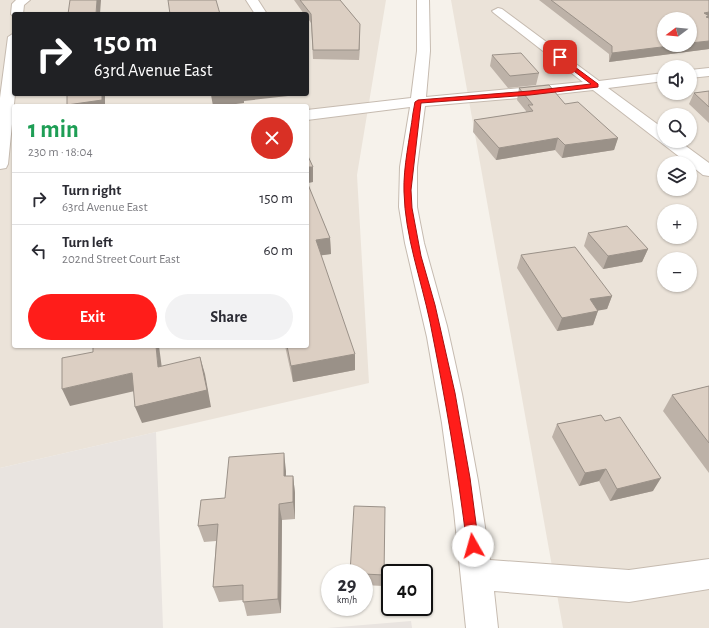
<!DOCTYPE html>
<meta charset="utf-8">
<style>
:root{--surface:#fff;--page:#f2f2f3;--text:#2b2b33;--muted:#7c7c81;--line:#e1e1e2;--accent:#ff1d1a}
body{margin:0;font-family:"Alegreya Sans",sans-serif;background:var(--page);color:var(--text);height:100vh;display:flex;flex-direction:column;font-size:15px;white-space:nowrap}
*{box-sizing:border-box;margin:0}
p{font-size:13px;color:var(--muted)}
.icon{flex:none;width:22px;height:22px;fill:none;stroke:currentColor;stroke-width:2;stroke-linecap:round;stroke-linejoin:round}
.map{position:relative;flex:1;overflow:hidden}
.drawer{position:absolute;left:12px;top:104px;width:297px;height:244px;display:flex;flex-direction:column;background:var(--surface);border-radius:4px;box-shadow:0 1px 3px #0004}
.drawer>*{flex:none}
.banner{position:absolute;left:12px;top:12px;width:297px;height:84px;border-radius:4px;box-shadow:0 1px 3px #0004;background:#202124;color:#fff;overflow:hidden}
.needle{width:26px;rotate:254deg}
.tools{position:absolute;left:657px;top:12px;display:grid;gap:8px}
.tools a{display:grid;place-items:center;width:40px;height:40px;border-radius:50%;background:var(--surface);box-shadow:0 1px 3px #0004;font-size:20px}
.speed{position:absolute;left:321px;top:564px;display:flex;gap:8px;font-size:20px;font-weight:700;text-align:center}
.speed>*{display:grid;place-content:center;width:52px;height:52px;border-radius:50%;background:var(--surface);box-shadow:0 1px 3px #0004;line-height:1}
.speed small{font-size:10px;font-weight:400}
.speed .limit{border:2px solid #111;border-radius:6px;background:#fff;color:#111}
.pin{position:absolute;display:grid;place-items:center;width:34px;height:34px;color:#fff;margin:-17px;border-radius:8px;box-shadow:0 2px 6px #0006}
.me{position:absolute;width:44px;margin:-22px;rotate:353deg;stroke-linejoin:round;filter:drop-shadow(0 0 3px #0008)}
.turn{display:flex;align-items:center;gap:14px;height:84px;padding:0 16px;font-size:18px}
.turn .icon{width:52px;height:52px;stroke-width:2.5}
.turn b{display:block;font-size:28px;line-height:34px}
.round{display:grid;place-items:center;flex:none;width:42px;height:42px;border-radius:21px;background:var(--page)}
.overview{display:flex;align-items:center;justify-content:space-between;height:68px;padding:0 16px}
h1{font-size:24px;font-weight:700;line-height:30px;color:#1e9e55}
.cta{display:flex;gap:8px;margin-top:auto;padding:8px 16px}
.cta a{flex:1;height:46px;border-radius:24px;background:var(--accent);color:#fff;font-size:16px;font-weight:700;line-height:46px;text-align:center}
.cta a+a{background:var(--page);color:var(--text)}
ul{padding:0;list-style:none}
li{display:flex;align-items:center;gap:12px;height:52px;padding:0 16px;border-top:1px solid var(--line)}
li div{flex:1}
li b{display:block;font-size:15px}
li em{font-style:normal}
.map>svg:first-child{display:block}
.residential{fill:#ebe3d9;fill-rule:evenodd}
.industrial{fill:#e9e4e0}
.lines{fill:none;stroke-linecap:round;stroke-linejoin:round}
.minor-casing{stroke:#c6bbb0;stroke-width:2}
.minor{fill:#fff;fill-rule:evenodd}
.wall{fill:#bdb2a8}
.shaded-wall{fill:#9a9188}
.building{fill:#dccfc3;stroke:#9a9188}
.route{fill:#ff1d1a;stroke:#a61311}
</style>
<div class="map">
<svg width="709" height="628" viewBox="0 0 709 628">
<rect width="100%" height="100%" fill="#f6f2eb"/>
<path class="residential" d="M0 0H386L357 175 369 383 0 468ZM14 14H307V94H14ZM14 106H307V346H14Z
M451 0H709V628H563ZM664 19H690V45H664ZM664 67H690V93H664ZM664 115H690V141H664ZM664 163H690V189H664ZM664 211H690V237H664ZM664 259H690V285H664Z"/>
<path class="industrial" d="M156 432 163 628H0V468Z
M411 621 412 628H327Z"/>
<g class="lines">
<g class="minor-casing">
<path id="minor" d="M16 0H30L24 5 23 14H14V17L11 14 12 4Z
M246 0H258L267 14H255Z
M417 0H429L430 51 426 97 583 82 494 13 492 11 498 8 502 9 599 81 664 73V81L608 88 664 129V141H679L709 163V176L703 175 593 90 530 97 425 106 417 167V207L424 243 447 326 462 394 478 481 490 560 629 570 709 559V589L629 602 494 591 498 628H466L454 511 442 423 427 337 405 243 399 207 400 167 410 107 307 120V110L411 98 417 51Z
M14 33 15 94 8 164 6 168 0 169V98L8 37Z
M709 68V76L690 78V70Z"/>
</g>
<use href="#minor" class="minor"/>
</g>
<path class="wall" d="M294 0H340L360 24 359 60 313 59 311 23 307 17V14H304Z
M539 0H709V49L609 62V54Z
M492 55 539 73 536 85 508 88 490 66Z
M519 88 565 104 618 138 614 150 562 158 555 150 496 160 473 132 474 120 526 112V111L517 100Z
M709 91V123L689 104 694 93Z
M307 154 313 167V182L307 183 330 238 331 254 321 255 355 370 293 382 285 346H307Z
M588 233 648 249 642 262 603 269 584 246Z
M521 255 612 296 607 309 598 310 593 325 557 331 517 268Z
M709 386V473L663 411 672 395Z
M605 421 653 491 610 501 599 481 579 486 552 437 557 424Z
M286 471V476H293L295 493V519L282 520 281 613 247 616 243 600 219 602 213 587 216 541 204 542 198 526Z
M364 573 384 575 383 586 364 585Z"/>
<path class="shaded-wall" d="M97 0H101L100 14H96Z
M709 12V20L704 13Z
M360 24V33L359 60V50Z
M709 41V49L609 62 612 53 678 45H690V43Z
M102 94H105V106H67V105Z
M222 94H288V96L244 101V103L220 106H213L211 95Z
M558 138 555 150 496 160 499 148Z
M618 138 614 150 562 158 565 145Z
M307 167H313V182L307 183Z
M330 238 331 254 317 256 316 240Z
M648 249 642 262 603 269 608 256Z
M612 296 607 309 585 313 590 299Z
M598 311 593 325 557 331 562 318Z
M156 346H159L164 384 158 367Z
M355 354V370L293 382 291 366Z
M200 357 205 374 211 407 142 423 135 407Z
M132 373 139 390 70 406 62 389Z
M284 453 286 471V494L284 476Z
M606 469 599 481 579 486 585 473Z
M293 476 295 493V519L293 502Z
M661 478 653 491 610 501 617 489Z
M279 504 282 520 281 613 278 599Z"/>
<path class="building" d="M70 0H97L96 14H68Z
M168 0H216L220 14H170Z
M300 0H340L360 24 359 50H313L311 14Z
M551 0H709V12L704 13 709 16 706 17 709 18V41L690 43V19H664V45H678L612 53V46Z
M521 53 539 73 510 76 492 55Z
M549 85 565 104 578 102 618 138 565 145 558 138 499 148 474 120 533 111 528 105H533L519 88Z
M709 91V107L694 93Z
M67 94H102V100L67 105Z
M211 94H222L211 95Z
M307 154 313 167H307Z
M307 182 330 238 316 240 355 354 291 366 287 346H307Z
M627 226 648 249 608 256 588 233Z
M575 247 612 296 590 299 598 311 562 318 521 255Z
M93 346H156L158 367 200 357 207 390 135 407 132 373 62 389V358L93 352Z
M709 386V443L672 395Z
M601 415 605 421 620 417 661 478 617 489 606 469 585 473 557 424Z
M284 453V476H293V502L279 504 278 599 243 602V585L213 587 218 524 198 526 201 500 225 498 229 457Z
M354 506 385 507 384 575 364 574V573H350Z"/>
<path class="route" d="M560 56 598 84V87L530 95 421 103 411 190 412 208 421 256 435 305 455 393 470 478 479 546 477 551 473 552 468 551 467 546C458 471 445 397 430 322 421 279 405 236 404 192 403 168 410 137 413 113L415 102 418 100 530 91 591 84 558 59Z"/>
</svg>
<div class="tools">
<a><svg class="needle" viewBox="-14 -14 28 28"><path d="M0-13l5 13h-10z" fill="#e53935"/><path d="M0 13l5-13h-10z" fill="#7c7c81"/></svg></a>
<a><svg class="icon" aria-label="sound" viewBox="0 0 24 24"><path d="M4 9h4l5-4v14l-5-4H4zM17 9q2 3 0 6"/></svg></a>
<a><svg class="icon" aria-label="search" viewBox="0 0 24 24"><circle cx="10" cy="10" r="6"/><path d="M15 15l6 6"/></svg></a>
<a><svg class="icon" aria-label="layers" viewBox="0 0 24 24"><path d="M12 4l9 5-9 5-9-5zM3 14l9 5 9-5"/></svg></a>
<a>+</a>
<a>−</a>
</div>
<div class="speed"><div>29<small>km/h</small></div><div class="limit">40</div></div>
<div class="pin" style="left:560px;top:57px;background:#d93025"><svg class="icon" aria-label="arrive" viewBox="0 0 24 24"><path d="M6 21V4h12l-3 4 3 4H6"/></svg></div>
<svg class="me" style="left:473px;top:546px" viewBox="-20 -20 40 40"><circle r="19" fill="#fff"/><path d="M0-13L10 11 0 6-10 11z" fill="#ff1d1a"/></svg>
<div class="banner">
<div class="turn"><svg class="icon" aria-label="right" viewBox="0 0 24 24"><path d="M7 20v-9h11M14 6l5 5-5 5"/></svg><div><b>150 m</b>63rd Avenue East</div></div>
</div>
<section class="drawer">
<div class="overview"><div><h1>1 min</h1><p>230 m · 18:04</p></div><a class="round" style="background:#d93025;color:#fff"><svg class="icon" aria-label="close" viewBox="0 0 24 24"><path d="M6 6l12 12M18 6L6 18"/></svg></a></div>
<ul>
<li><svg class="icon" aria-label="right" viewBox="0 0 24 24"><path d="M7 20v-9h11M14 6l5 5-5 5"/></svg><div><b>Turn right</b><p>63rd Avenue East</p></div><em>150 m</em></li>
<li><svg class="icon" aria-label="left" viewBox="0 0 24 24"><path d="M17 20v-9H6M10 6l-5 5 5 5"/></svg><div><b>Turn left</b><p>202nd Street Court East</p></div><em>60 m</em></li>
</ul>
<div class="cta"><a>Exit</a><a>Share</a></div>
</section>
</div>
